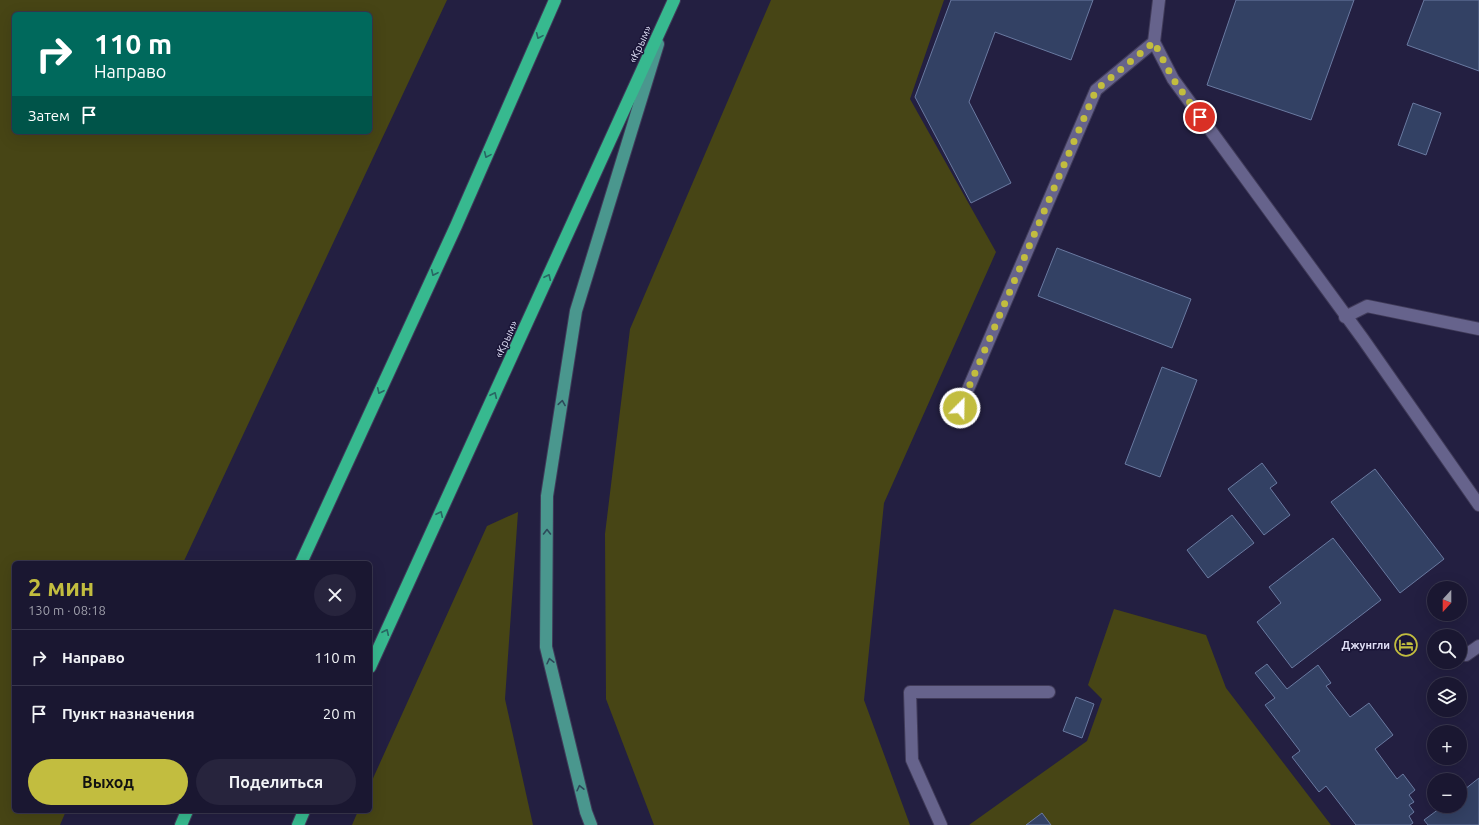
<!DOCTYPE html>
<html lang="ru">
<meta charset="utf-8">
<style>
:root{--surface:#1a1731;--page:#27243d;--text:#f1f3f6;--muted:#9f9fab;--line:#38364d;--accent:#c2bd3f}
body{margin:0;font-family:Ubuntu,sans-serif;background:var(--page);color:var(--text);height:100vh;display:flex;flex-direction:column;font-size:15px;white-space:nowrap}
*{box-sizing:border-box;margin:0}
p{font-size:13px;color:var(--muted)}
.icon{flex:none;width:22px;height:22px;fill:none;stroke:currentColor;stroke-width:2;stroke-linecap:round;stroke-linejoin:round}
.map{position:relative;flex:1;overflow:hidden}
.panel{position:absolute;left:12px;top:561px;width:360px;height:252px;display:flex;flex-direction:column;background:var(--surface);border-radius:6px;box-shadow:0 4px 16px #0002,0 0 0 1px var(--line)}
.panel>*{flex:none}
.top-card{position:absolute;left:12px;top:12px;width:360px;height:122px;border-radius:6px;box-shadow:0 4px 16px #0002,0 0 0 1px var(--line);background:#00695c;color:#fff;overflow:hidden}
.needle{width:26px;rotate:201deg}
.fabs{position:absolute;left:1427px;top:581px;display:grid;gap:8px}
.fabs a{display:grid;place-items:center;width:40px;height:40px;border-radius:50%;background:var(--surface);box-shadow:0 4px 16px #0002,0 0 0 1px var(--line);font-size:20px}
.pin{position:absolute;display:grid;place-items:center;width:34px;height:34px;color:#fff;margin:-17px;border:2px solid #fff;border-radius:50%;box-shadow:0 1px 4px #0007}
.me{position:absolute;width:44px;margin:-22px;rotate:23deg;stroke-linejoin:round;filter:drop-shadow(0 0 3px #0008)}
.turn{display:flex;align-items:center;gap:14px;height:84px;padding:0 16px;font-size:18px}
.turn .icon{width:52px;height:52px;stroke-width:2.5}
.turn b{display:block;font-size:28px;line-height:34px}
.then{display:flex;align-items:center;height:38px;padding:0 16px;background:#0003;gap:8px;font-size:15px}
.round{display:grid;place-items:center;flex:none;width:42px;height:42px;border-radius:21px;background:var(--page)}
.headline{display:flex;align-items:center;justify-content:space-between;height:68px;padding:0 16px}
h1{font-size:24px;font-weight:600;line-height:30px;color:var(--accent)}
.cta{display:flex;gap:8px;margin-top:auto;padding:8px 16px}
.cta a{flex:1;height:46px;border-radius:24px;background:var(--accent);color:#111;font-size:16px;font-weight:600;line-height:46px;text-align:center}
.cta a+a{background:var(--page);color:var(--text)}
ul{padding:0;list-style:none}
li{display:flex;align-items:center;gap:12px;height:56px;padding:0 16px;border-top:1px solid var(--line)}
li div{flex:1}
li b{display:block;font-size:15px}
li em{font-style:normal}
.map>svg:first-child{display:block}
.green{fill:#474515;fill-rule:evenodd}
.building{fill:#334164;stroke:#6a7aa1}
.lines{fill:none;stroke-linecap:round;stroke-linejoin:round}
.minor-casing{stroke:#403b59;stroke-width:14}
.major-casing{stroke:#403b59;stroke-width:14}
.highway-casing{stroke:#403b59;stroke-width:14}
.minor{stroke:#66638c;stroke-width:12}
.major{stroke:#4a978e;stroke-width:12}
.highway{stroke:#37b98f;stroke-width:12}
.oneway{stroke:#286763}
.oneway2{stroke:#2d495a}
.route{stroke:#c2bd3f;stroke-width:7;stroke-dasharray:0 12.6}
.labels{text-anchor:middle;stroke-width:3;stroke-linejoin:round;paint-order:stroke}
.street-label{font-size:11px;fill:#e0dff6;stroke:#1a1537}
.poi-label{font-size:11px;font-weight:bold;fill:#e0dff6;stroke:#1a1537;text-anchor:end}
</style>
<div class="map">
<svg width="1479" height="825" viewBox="0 0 1479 825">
<rect width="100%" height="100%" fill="#231f41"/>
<path class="green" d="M0 0H447L183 563H14V811H66L60 825H0ZM14 14H370V132H14Z
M771 0H944L910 99 996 252 884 503 864 700 910 825H654L606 699 605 534 630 329Z
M518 512 505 699 533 825H352L358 811H370V785L487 526Z
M1114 609 1206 635 1226 688 1331 825H969L1087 741 1102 699 1088 685Z"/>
<path class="building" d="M951 0H1093L1071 60 995 32 969 102 1011 183 971 203 915 97Z
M1236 0H1354L1311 120 1207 85Z
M1424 0H1479V71L1407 45Z
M1413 103 1441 113 1426 155 1398 145Z
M1057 248 1191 299 1172 348 1038 296Z
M1162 367 1197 380 1160 477 1125 464Z
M1262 463 1277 483 1270 488 1290 515 1264 535 1228 489Z
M1375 469 1444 559 1400 593 1331 502Z
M1232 515 1254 543 1208 578 1187 550Z
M1333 538 1381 600 1292 668 1257 622 1281 603 1269 587Z
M1267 664 1287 689 1318 665 1331 683 1326 686 1350 717 1369 703 1393 735 1375 749 1397 779 1403 774 1415 790 1409 795 1414 802 1409 805 1414 812 1409 816 1413 823 1410 825H1356L1326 786 1319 792 1292 757 1300 751 1265 705 1275 698 1255 673Z
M1076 697 1094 704 1082 738 1063 731Z
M1479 778V825H1428L1424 820 1443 806H1460V793Z
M1042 813 1051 825H1026Z"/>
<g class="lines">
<g class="minor-casing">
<path id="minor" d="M1159 0 1154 42 1173 79 1363 339 1479 505
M1345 317 1367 306 1479 329
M960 408 1096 90 1154 42
M1466 655 1479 646
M941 825 912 760 910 692H1049"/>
</g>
<g class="major-casing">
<path id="major" d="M591 825 586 812 546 647 547 496 576 311 658 44"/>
</g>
<g class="highway-casing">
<path id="highway" d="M301 563 456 226 555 0
M370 667 674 0
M181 825 187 811
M298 825 304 811"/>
</g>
<use href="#minor" class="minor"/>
<use href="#major" class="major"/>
<use href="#highway" class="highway"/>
</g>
<defs><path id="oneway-chevron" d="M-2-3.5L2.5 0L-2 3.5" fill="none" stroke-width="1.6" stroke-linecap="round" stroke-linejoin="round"/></defs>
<g class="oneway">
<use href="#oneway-chevron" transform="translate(539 36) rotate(114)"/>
<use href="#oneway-chevron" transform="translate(487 155) rotate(114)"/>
<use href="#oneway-chevron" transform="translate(434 273) rotate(115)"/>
<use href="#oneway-chevron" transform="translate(548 277) rotate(-65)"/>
<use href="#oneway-chevron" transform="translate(380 391) rotate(115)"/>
<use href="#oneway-chevron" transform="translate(494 395) rotate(-65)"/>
<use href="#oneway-chevron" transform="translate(440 514) rotate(-65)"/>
<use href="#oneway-chevron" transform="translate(386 632) rotate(-65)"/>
</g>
<g class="oneway2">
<use href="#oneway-chevron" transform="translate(562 403) rotate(-81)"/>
<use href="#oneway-chevron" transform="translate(547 532) rotate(-90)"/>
<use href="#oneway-chevron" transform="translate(550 661) rotate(-103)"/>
<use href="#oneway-chevron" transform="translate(580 788) rotate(-103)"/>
</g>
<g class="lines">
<path class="route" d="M960 408 1096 90 1154 42 1173 79 1200 117"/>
</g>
<defs>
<g id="hotel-ring" transform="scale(1.15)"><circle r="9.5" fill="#1a1537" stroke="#c2bd3f" stroke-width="1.5"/><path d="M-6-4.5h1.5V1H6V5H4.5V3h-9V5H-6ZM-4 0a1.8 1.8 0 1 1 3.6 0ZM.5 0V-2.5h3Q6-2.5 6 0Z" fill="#c2bd3f"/></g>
</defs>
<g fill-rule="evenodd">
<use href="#hotel-ring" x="1406" y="645"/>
</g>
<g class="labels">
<g class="street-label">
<text transform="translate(640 44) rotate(-65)" y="4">«Крым»</text>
<text transform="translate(506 339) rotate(-65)" y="4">«Крым»</text>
</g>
<g class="poi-label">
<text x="1390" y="649">Джунгли</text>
</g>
</g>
</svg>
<div class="fabs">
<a><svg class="needle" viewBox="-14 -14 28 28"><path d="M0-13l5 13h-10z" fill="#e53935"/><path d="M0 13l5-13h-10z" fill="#9f9fab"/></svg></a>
<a><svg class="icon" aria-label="search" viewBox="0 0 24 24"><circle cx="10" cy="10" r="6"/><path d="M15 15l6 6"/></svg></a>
<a><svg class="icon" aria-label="layers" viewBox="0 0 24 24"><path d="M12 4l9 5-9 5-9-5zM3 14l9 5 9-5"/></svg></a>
<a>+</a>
<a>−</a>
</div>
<div class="pin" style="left:1200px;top:117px;background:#d93025"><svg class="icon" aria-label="arrive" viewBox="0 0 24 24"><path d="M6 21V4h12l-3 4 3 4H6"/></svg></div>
<svg class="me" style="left:960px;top:408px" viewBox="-20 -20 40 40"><circle r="17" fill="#c2bd3f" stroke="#fff" stroke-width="3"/><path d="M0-11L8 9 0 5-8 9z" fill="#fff"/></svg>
<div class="top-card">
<div class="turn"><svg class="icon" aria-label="right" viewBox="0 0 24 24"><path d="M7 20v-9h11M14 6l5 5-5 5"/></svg><div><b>110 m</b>Направо</div></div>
<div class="then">Затем<svg class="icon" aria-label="arrive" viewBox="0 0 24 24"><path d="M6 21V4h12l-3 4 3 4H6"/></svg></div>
</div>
<section class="panel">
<div class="headline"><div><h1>2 мин</h1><p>130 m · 08:18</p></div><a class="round"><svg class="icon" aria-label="close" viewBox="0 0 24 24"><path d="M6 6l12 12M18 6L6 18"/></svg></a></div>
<ul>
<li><svg class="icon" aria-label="right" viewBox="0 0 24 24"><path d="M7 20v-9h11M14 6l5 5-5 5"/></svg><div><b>Направо</b></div><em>110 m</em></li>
<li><svg class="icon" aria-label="arrive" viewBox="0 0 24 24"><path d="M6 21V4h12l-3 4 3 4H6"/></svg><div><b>Пункт назначения</b></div><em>20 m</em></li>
</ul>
<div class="cta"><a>Выход</a><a>Поделиться</a></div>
</section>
</div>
